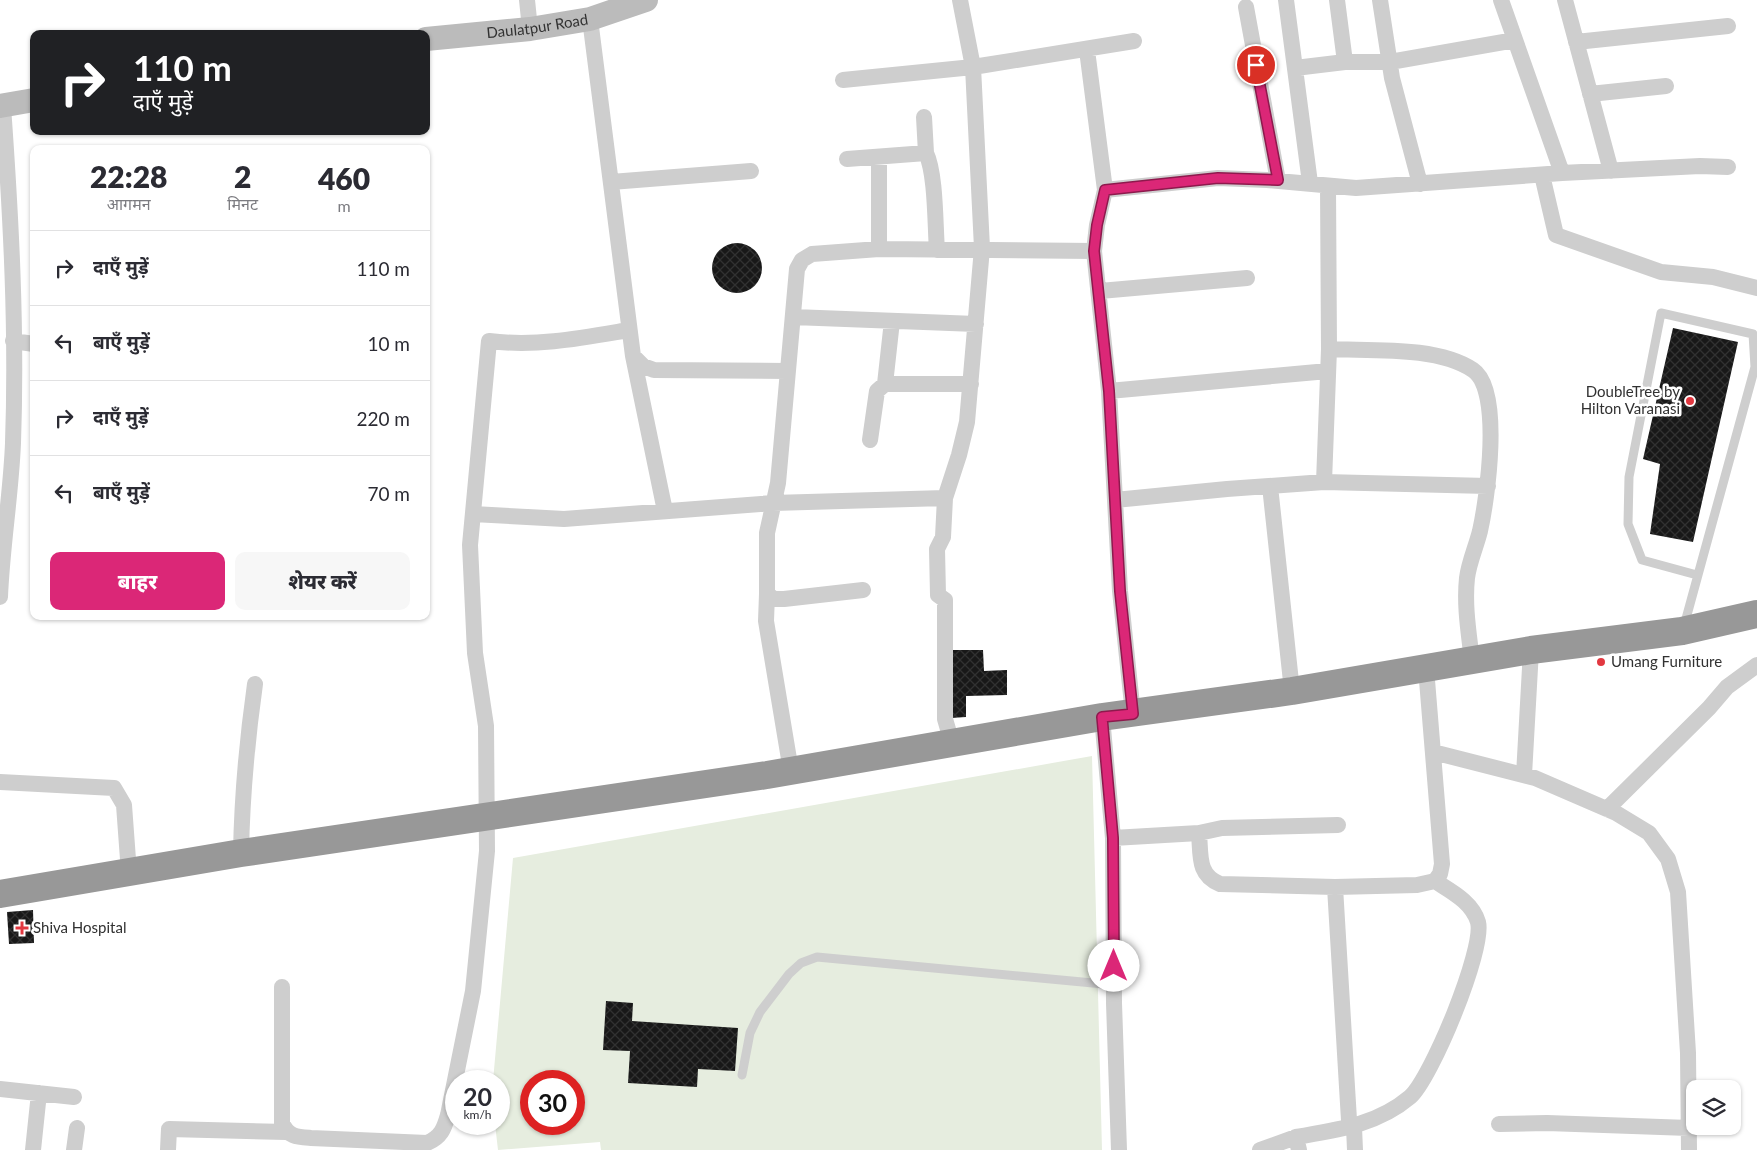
<!DOCTYPE html>
<html lang="hi">
<meta charset="utf-8">
<style>
:root{--surface:#fff;--page:#f7f7f7;--text:#2b2b33;--muted:#7c7c81;--line:#e1e1e2;--accent:#db2777}
body{margin:0;font-family:Lato,"Noto Sans Devanagari",sans-serif;background:var(--page);color:var(--text);height:100vh;display:flex;flex-direction:column;font-size:19px;white-space:nowrap}
*{box-sizing:border-box;margin:0}
p{font-size:16px;color:var(--muted)}
.icon{flex:none;width:28px;height:28px;fill:none;stroke:currentColor;stroke-width:2;stroke-linecap:round;stroke-linejoin:round}
.map{position:relative;flex:1;overflow:hidden}
.panel{position:absolute;left:30px;top:145px;width:400px;height:475px;display:flex;flex-direction:column;background:var(--surface);border-radius:10px;box-shadow:0 1px 4px #0004}
.panel>*{flex:none}
.top-card{position:absolute;left:30px;top:30px;width:400px;height:105px;border-radius:10px;box-shadow:0 1px 4px #0004;background:#202124;color:#fff;overflow:hidden}
.fabs{position:absolute;left:1686px;top:1080px;display:grid;gap:10px}
.fabs a{display:grid;place-items:center;width:55px;height:55px;border-radius:10px;background:var(--surface);box-shadow:0 1px 4px #0004;font-size:25px}
.speed{position:absolute;left:445px;top:1070px;display:flex;gap:10px;font-size:25px;font-weight:700;text-align:center}
.speed>*{display:grid;place-content:center;width:65px;height:65px;border-radius:50%;background:var(--surface);box-shadow:0 1px 4px #0004;line-height:1}
.speed small{font-size:12px;font-weight:400}
.speed .limit{border:8px solid #d22;background:#fff;color:#111}
.pin{position:absolute;display:grid;place-items:center;width:42px;height:42px;color:#fff;margin:-21px;border:2px solid #fff;border-radius:50%;box-shadow:0 1px 5px #0007}
.me{position:absolute;width:55px;margin:-28px;rotate:0deg;stroke-linejoin:round;filter:drop-shadow(0 0 4px #0008)}
.turn{display:flex;align-items:center;gap:18px;height:105px;padding:0 20px;font-size:22px}
.turn .icon{width:65px;height:65px;stroke-width:2.5}
.turn b{display:block;font-size:35px;line-height:42px}
.eta{display:flex;justify-content:space-evenly;align-items:center;height:85px;text-align:center}
.eta b{font-size:30px;font-weight:800;line-height:35px}
.button{display:flex;gap:10px;margin-top:auto;padding:10px 20px}
.button a{flex:1;height:58px;border-radius:10px;background:var(--accent);color:#fff;font-size:20px;font-weight:800;line-height:58px;text-align:center}
.button a+a{background:var(--page);color:var(--text)}
ul{padding:0;list-style:none}
li{display:flex;align-items:center;gap:15px;height:75px;padding:0 20px;border-top:1px solid var(--line)}
li div{flex:1}
li b{display:block;font-size:19px}
li em{font-style:normal}
.map>svg:first-child{display:block}
.grass{fill:#e6eddf;fill-rule:evenodd}
.building{fill:url(#building-cross-hatch)}
.lines{fill:none;stroke-linecap:round;stroke-linejoin:round}
.lane{stroke:#cecece;stroke-width:9}
.street{stroke:#cecece;stroke-width:16}
.secondary{stroke:#bbb;stroke-width:24}
.highway{stroke:#989898;stroke-width:28}
.route-casing{stroke:#8e194d;stroke-width:12}
.route{stroke:#db2777;stroke-width:9}
.poi-dot{fill:#e23840;stroke:#fff;stroke-width:2}
.labels{text-anchor:middle;stroke-width:5;stroke-linejoin:round;paint-order:stroke}
.street-label{font-size:15px;fill:#313131;stroke:#fff}
.poi-label{font-size:15px;fill:#313131;stroke:#fff;text-anchor:start}
</style>
<div class="map">
<svg width="1757" height="1150" viewBox="0 0 1757 1150">
<defs>
<pattern id="building-cross-hatch" width="8" height="8" patternUnits="userSpaceOnUse" patternTransform="scale(1.25)"><rect width="8" height="8" fill="#181818"/><path d="M0 0l8 8M0 8l8-8" fill="none" stroke="#313131"/></pattern>
</defs>
<rect width="100%" height="100%" fill="#fff"/>
<path class="grass" d="M1092 756 1102 1150H601L600 1142 498 1150 495 1124H499V1081H493L513 858ZM531 1081H574V1124H531Z"/>
<path class="building" d="M712 268a25 25 0 1 1 50 0a25 25 0 1 1-50 0Z
M1673 328 1738 342 1693 542 1650 534 1660 464 1643 459Z
M949 650H983L984 671 1007 670V695L966 696V717L951 718Z
M33 910 34 943 9 944 7 912Z
M606 1001 633 1003 632 1021 738 1028 735 1071 698 1069 697 1087 628 1083 630 1051 603 1050Z"/>
<g class="lines">
<path class="lane" d="M1684 626 1755 367 1753 334 1661 313 1629 477 1628 524 1642 560 1697 575
M742 1075 750 1033 760 1012 789 974 801 963 817 957 1114 985"/>
<path class="street" d="M527 0 530 29
M1286 0 1310 183
M1337 0 1345 62
M1380 0 1392 78 1420 184
M1501 0 1562 173
M1565 0 1611 171
M1246 7 1278 181
M590 19 633 356 643 366 654 370 788 371
M1576 42 1728 26
M1087 50 1105 190 1097 225 1094 251 1109 391 1120 591 1133 714
M1295 68 1345 62H1390L1515 40
M843 80 973 67 1134 41
M1590 94 1666 86
M924 117 926 153
M879 157V249
M847 159 926 153C936 174 935 225 937 250
M1542 175 1556 235 1661 272 1713 277 1757 288
M611 182 751 171
M1105 190 1218 178 1267 180 1356 188 1562 173 1700 166 1728 167
M1100 291 1247 278
M793 317 976 324
M13 341 34 344
M1329 349C1372 351 1437 346 1473 370 1503 390 1487 500 1480 531 1476 547 1469 562 1467 578 1464 606 1469 634 1472 661
M633 356 665 511
M885 384H971
M1109 391 1328 371
M870 440 877 391 885 384 892 321
M1324 482 1329 349 1328 186
M1270 486 1292 691
M945 498 943 537 937 549 938 595 945 600V719L952 743
M1115 500 1227 489 1324 482 1488 486
M473 514 564 519 773 503 945 498 959 455 967 422 982 248 973 67 960 0
M863 590 784 599H774L767 594V533L778 483 797 269 802 260 812 254 879 249 1094 251
M767 594 766 621 791 771
M0 597C2 546 11 494 13 443 17 330 11 218 3 106
M1102 717 1113 838 1114 1003 1119 1150
M1433 752 1535 778 1616 813 1649 833 1668 859 1678 892 1688 1053 1689 1150
M1524 775 1531 650
M0 782 114 788 124 805 129 873
M1607 809 1709 708 1727 687 1757 665
M1199 833C1201 855 1197 875 1220 884L1335 887 1417 885 1435 881 1440 874 1442 864 1426 668
M1113 838 1199 833 1222 828 1338 825
M241 853C242 796 247 741 255 684
M1335 887 1349 1120 1354 1127 1355 1150
M282 987V1123C288 1137 298 1137 311 1138L427 1143C441 1137 444 1129 448 1115L473 991 487 851 486 726 475 653 470 545 489 341C537 347 582 338 629 330
M0 1089 74 1097
M1499 1124 1547 1123 1689 1128
M1296 1137C1337 1130 1377 1125 1410 1097 1431 1079 1485 949 1478 922 1472 902 1452 892 1435 881
M33 1150 39 1093
M74 1150 77 1128
M168 1150 169 1129 286 1132
M1260 1150 1296 1137 1299 1150"/>
<g class="secondary">
<path id="s1" d="M426 39 530 29 590 19 646 0"/>
<path d="M0 106 34 100"/>
</g>
<path class="highway" d="M0 894 241 853 767 775 1102 717 1292 691 1531 650 1682 631 1757 614"/>
</g>
<g class="lines">
<g class="route-casing">
<path id="route" d="M1114 966 1113 838 1102 717 1133 714 1120 591 1109 391 1094 251 1097 225 1105 190 1218 178 1278 180 1256 65"/>
</g>
<use href="#route" class="route"/>
</g>
<g class="poi-dot">
<circle cx="1690" cy="401" r="5"/>
<circle cx="1601" cy="662" r="5"/>
<path d="M19.5 920.5h5v5h5v5h-5v5h-5v-5h-5v-5h5z"/>
</g>
<g class="labels">
<g class="street-label">
<text dy="5" stroke="none"><textPath href="#s1" startOffset="112">Daulatpur Road</textPath></text>
</g>
<g class="poi-label">
<text x="1680" y="397" text-anchor="end">DoubleTree by<tspan x="1680" dy="17">Hilton Varanasi</tspan></text>
<text x="1611" y="667">Umang Furniture</text>
<text x="33" y="933">Shiva Hospital</text>
</g>
</g>
</svg>
<div class="fabs">
<a><svg class="icon" aria-label="layers" viewBox="0 0 24 24"><path d="M12 4l9 5-9 5-9-5zM3 14l9 5 9-5"/></svg></a>
</div>
<div class="speed"><div>20<small>km/h</small></div><div class="limit">30</div></div>
<div class="pin" style="left:1256px;top:65px;background:#d93025"><svg class="icon" aria-label="arrive" viewBox="0 0 24 24"><path d="M6 21V4h12l-3 4 3 4H6"/></svg></div>
<svg class="me" style="left:1114px;top:966px" viewBox="-20 -20 40 40"><circle r="19" fill="#fff"/><path d="M0-13L10 11 0 6-10 11z" fill="#db2777"/></svg>
<div class="top-card">
<div class="turn"><svg class="icon" aria-label="right" viewBox="0 0 24 24"><path d="M7 20v-9h11M14 6l5 5-5 5"/></svg><div><b>110 m</b>दाएँ मुड़ें</div></div>
</div>
<section class="panel">
<div class="eta">
<div><b>22:28</b><p>आगमन</p></div>
<div><b>2</b><p>मिनट</p></div>
<div><b>460</b><p>m</p></div>
</div>
<ul>
<li><svg class="icon" aria-label="right" viewBox="0 0 24 24"><path d="M7 20v-9h11M14 6l5 5-5 5"/></svg><div><b>दाएँ मुड़ें</b></div><em>110 m</em></li>
<li><svg class="icon" aria-label="left" viewBox="0 0 24 24"><path d="M17 20v-9H6M10 6l-5 5 5 5"/></svg><div><b>बाएँ मुड़ें</b></div><em>10 m</em></li>
<li><svg class="icon" aria-label="right" viewBox="0 0 24 24"><path d="M7 20v-9h11M14 6l5 5-5 5"/></svg><div><b>दाएँ मुड़ें</b></div><em>220 m</em></li>
<li><svg class="icon" aria-label="left" viewBox="0 0 24 24"><path d="M17 20v-9H6M10 6l-5 5 5 5"/></svg><div><b>बाएँ मुड़ें</b></div><em>70 m</em></li>
</ul>
<div class="button"><a>बाहर</a><a>शेयर करें</a></div>
</section>
</div>
